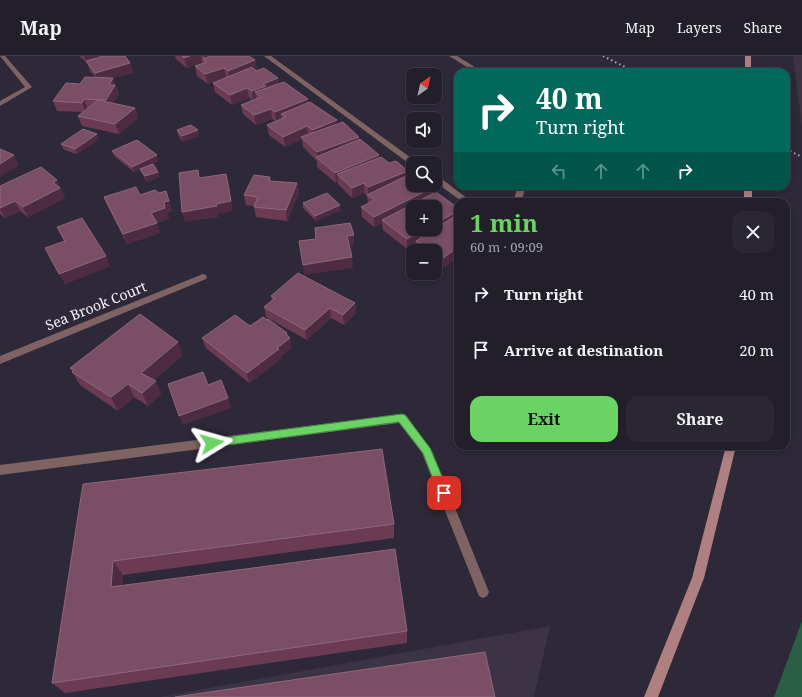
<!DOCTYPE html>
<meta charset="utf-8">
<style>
:root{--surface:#221f2b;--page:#2a2733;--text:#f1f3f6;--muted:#a2a2a9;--line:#3f3d47;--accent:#69d464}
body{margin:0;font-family:"Noto Serif",serif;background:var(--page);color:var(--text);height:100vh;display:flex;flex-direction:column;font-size:15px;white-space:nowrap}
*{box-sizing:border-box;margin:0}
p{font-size:13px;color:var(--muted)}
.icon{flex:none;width:22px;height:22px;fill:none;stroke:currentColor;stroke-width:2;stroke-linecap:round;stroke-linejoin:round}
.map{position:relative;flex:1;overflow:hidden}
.drawer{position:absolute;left:454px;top:142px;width:336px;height:252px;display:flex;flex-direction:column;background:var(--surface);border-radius:12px;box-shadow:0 2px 6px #0003,0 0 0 1px var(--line)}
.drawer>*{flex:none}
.banner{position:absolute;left:454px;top:12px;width:336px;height:122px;border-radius:12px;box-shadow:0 2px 6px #0003,0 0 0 1px var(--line);background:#00695c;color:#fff;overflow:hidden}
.needle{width:26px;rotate:33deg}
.controls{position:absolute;left:406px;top:12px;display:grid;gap:8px}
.controls a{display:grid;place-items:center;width:36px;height:36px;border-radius:8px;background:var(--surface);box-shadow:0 2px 6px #0003,0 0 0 1px var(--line);font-size:20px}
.pin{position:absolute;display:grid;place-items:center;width:34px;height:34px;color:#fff;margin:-17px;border-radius:8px;box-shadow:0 2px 6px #0006}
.me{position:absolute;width:44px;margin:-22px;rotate:82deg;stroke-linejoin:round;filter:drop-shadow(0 0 3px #0008)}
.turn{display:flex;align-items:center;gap:14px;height:84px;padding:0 16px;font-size:18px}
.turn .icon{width:52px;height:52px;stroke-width:2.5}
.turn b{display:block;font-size:28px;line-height:34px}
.lanes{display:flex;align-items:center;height:38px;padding:0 16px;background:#0003;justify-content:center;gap:20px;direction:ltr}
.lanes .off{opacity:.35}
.round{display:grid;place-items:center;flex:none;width:42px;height:42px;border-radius:12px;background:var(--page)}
.head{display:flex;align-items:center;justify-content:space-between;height:68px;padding:0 16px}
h1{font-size:24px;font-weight:700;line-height:30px;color:var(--accent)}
.button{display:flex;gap:8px;margin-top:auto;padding:8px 16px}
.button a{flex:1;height:46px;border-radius:12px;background:var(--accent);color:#111;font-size:16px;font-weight:700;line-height:46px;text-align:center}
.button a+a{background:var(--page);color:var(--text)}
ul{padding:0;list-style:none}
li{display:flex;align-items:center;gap:12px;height:56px;padding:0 16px}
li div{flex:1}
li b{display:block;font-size:15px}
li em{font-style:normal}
header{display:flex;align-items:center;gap:24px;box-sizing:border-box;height:56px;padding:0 20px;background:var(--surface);border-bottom:1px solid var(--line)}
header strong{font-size:19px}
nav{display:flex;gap:22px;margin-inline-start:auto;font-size:14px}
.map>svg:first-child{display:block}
.commercial{fill:#3c3444}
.industrial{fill:#3d3343}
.green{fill:#2b5f45}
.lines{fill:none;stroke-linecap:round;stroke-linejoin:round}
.service{fill:#7f6362;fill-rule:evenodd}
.minor{fill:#7f6362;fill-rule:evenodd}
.secondary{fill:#ae8180;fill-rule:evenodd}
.rail{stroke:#b6b2be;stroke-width:2;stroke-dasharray:1.5 3;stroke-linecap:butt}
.wall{fill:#6b3b52}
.shaded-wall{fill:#4d2b40}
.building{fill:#7a4e64;stroke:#8d687c}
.route{fill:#69d464;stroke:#448a41}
.labels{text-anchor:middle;stroke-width:4;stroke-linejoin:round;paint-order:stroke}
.street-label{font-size:14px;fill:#f5f2fc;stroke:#2e2939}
</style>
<header>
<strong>Map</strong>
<nav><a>Map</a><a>Layers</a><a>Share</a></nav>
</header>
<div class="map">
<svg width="802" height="641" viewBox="0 0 802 641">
<rect width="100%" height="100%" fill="#2e2939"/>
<path class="commercial" d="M550 570 534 641H160Z"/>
<path class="industrial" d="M793 0H802V70Z"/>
<path class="green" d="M802 565V641H774Z"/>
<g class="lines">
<path class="service" d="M264 0H271L418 107 411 109Z
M449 0H457L483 16H475Z
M435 120H438L472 146H463L435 126Z
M518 130H526L521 146H513Z
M402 358 406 359 432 395 489 536 487 540 483 542 479 540 422 397 399 367 0 419V409Z"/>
<path class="minor" d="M0 0H5L32 31 0 50V45L25 31Z
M203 218 206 219 207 221 206 223 0 308V300Z"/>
<path class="secondary" d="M745 0H751V16H745Z
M744 130H752V146H744Z
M726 390H736L704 522 658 641H644L692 522Z"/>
<path class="rail" d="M603 0 635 16
M786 93 802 101"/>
</g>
<path class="wall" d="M79 0H125L130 7 133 17 113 22 119 39 113 47 135 52 138 62 119 78 82 70 78 60 83 56 57 55 53 45 80 28 95 21 90 15 87 7Z
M175 0H249L255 4 257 14H256L278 22 279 28 337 64V68L359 81V83L379 99V102L408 119 432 138 458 152V208L453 205 442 212 435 208V195H416V188L407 193 383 174 382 167 374 171 362 161 361 151 368 148 367 140 364 137 352 142 338 128V127H336L317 111V105L303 91 302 83 285 91 269 79 267 69 275 65 272 63 256 69 243 58 241 49 252 44 249 42 232 49 215 36 213 27 226 21 208 28 197 20 195 10 203 7 202 6 187 12 176 3Z
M177 74H198L199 80 183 86 178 79Z
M99 83 77 98 64 94 61 88Z
M112 95 158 105 144 112 158 116 160 121 147 126 142 118 140 113 134 116 114 100Z
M270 121 271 125 297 127 299 137 287 165 256 161 254 150 246 149 244 139Z
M57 124 65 142 28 161 20 155 5 162 0 158V130Z
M140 139 172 155 167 157 169 162 157 167 160 177 127 188 108 151 104 141Z
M303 147 341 154 316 165 303 152Z
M57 171 110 210 65 228 51 202 64 185Z
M271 240 355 247 356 257 344 269 331 262 307 284 266 261 264 251 272 244Z
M250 270 288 280 292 292 280 301 281 303 249 327 206 292 202 282Z
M183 299 154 324 161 338 148 350 134 341 118 355 80 329 70 312Z
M83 428 394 468V482L123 519 122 529 407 575V587L65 637 52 627Z"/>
<path class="shaded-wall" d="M84 0H99V2L86 5V7Z
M190 0H201L202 6 187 12 184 2Z
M205 0H232L207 6 206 5Z
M255 4 257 14 230 24 228 15Z
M130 7 133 17 113 22 119 39 109 53 95 17Z
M224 12 226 21 208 28 205 18Z
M278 22 279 32 261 41 255 36 256 44 253 45 252 35 263 28Z
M247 32 249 42 232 49 230 39Z
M84 43 88 53 85 56 82 47Z
M308 43 309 53 281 58 282 63 276 66 275 56Z
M135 52 138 62 119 78 115 68Z
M271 53 272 63 256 69 254 59Z
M337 64V73L314 84 313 74Z
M307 70 308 80 301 81 302 83 285 91 283 81Z
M198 74 199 80 183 86 182 80Z
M97 78 99 83 77 98 75 93Z
M359 81V91L318 102 317 96Z
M14 99 19 109 0 121V108Z
M157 99 158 105 134 116 132 111Z
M379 99V109L337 118 338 127H336L335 117Z
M408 115V125L368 139V131Z
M158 116 160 121 147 126 145 120Z
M226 118 229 128 233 155 218 158 219 161 185 166 182 156Z
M57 124 65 142 28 161 23 151 53 126Z
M297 127 299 137 287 165 286 154Z
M364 127V137L352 142V132Z
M432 132V142L382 164V167L374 171V161Z
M166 135 172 155 167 157 169 162 155 167 151 157 164 146Z
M15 145 20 155 5 162 0 153V152Z
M340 149 341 154 316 165 315 160Z
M458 155V165L416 185V188L407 193V183L425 173H435V168Z
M157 167 160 177 127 188 123 178Z
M354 179V189L348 190 347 180Z
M453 195V205L442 212 443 202Z
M106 200 110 210 65 228 59 218Z
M352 201 353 212 304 219 303 209Z
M355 247 356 257 344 269 343 259Z
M330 252 331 262 307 284 305 274Z
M287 277 288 284 290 282 292 292 280 301 281 303 249 327 247 317 277 292 286 278Z
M178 286 183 299 147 330 141 317Z
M156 325 161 338 148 350 142 337Z
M128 328 134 341 118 355 111 341Z
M228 342 231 352 183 369 179 360Z
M113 505 123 519 121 543 111 531Z"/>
<path class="building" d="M100 0H125L130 7 95 17 86 5 101 1Z
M182 0H190L184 2Z
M211 0H249L255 4 228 15 224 12 205 18 195 10 207 6 203 3Z
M252 11 256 15 264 12 278 22 263 28 266 30 252 35 247 32 230 39 213 27Z
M85 21 113 22 109 29H115L106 44 84 43 82 47 53 45 66 27 80 28Z
M284 26 308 43 275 56 271 53 254 59 241 49 261 41 255 36Z
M98 44 135 52 115 68 78 60Z
M310 46 337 64 313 74 307 70 283 81 267 69 286 61 281 58Z
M343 66 359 81 317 96 301 81Z
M191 69 198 74 182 80 177 74Z
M83 73 97 78 75 93 61 88Z
M360 83 379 99 335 117 316 101Z
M137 84 157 99 132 111 112 95Z
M0 93 14 99 0 108Z
M381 101 389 107 396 105 408 115 368 131 364 127 352 132 337 118Z
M153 108 158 116 145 120 140 113Z
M41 111 57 124 53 126 60 132 23 151 15 145 0 152V130Z
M198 114 199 122 226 118 231 145 216 148 217 150 182 156 179 117Z
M412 117 413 118V129H429L432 132 374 161 361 151 375 144 367 139Z
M254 119 270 121 269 125 297 127 286 154 254 151 258 141 244 139Z
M136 131 140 139 155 134 159 137 166 135 169 145 164 146 165 152 151 157 157 167 123 178 104 141Z
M436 136 458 152V155L435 168V151H413V173H425L407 183 382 164Z
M327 137 340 149 315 160 303 147Z
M458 158V198L453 195 443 202 435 197V195H432L416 185Z
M82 162 106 200 59 218 45 192 65 185 57 171Z
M350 167 354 179 347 180 352 201 303 209 299 185 316 183 315 172Z
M298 217 355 247 343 259 330 252 305 274 264 251 275 242 271 240Z
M140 258 178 286 141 317 156 325 142 337 128 328 111 341 72 316 74 314 70 312Z
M235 259 250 270 263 261 267 264 268 263 287 277 286 278 290 282 277 292 279 293 247 317 202 282Z
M203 316 208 329 221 324 228 342 179 360 168 328Z
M382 393 394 468 113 505 111 531 395 493 407 575 52 627 83 428Z
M485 596 495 641H175Z"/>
<path class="route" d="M402 358 405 359 430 392 449 437 447 441 444 442 440 441 423 397 399 366 212 391 208 389 207 387 208 384 212 383Z"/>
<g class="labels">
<g class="street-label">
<text transform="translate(96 250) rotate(-22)" y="5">Sea Brook Court</text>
</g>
</g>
</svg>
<div class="controls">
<a><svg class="needle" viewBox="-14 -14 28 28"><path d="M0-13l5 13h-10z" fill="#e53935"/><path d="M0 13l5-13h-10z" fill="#a2a2a9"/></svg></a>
<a><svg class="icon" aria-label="sound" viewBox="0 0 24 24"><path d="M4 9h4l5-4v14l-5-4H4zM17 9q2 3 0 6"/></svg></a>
<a><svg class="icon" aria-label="search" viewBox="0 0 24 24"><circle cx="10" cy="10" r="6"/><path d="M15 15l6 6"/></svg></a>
<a>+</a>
<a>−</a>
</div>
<div class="pin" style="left:444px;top:437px;background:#d93025"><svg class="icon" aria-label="arrive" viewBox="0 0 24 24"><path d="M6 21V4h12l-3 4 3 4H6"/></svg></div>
<svg class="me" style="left:212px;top:387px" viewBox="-20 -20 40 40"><path d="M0-17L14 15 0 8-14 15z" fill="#69d464" stroke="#fff" stroke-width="4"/></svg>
<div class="banner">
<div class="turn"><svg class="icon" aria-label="right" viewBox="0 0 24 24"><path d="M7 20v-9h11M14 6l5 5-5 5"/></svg><div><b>40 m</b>Turn right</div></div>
<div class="lanes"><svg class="icon off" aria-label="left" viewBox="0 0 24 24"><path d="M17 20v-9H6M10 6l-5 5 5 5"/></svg><svg class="icon off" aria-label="ahead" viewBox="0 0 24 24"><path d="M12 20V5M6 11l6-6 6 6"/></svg><svg class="icon off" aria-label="ahead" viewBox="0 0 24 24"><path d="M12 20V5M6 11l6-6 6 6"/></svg><svg class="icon" aria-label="right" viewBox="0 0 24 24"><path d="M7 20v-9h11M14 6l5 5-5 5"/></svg></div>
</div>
<section class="drawer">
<div class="head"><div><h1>1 min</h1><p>60 m · 09:09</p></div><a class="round"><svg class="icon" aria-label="close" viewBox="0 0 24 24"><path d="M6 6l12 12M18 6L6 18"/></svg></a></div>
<ul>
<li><svg class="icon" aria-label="right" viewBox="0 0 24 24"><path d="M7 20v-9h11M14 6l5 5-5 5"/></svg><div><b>Turn right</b></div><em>40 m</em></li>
<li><svg class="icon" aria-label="arrive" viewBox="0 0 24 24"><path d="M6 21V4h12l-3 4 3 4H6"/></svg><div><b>Arrive at destination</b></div><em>20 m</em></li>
</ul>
<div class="button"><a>Exit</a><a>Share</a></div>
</section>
</div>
